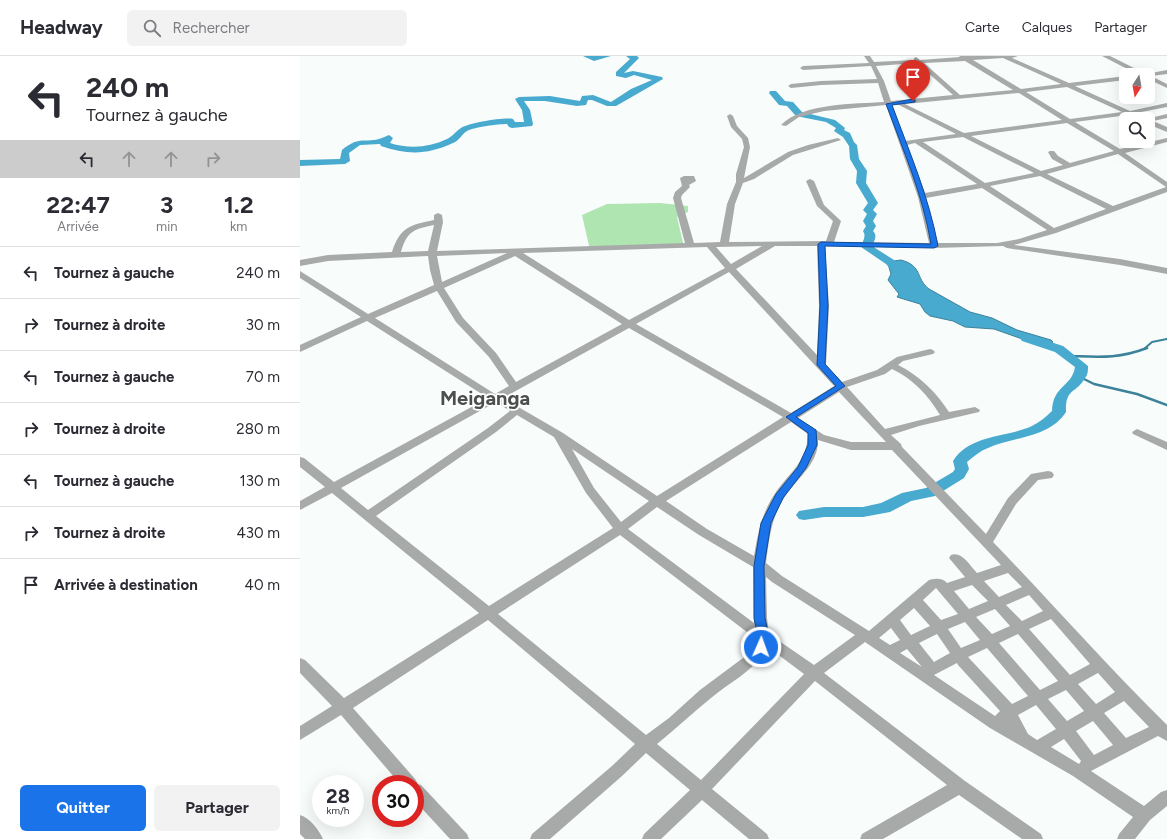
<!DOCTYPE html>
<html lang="fr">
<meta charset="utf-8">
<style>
:root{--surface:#fff;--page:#f2f2f3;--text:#2b2b33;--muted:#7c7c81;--line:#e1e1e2;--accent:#1a73e8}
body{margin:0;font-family:Figtree,sans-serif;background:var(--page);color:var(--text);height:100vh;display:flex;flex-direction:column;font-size:15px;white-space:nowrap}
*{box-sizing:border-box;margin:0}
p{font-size:13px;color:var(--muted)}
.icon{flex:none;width:22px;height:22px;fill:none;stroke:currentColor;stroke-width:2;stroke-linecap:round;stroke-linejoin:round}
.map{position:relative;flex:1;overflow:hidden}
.sheet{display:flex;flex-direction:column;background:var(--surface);width:300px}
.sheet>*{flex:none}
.top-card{background:#fff;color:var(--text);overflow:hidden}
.needle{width:26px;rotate:191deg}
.tools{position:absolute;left:819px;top:12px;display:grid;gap:8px}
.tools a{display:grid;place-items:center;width:36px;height:36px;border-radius:6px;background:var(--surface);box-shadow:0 4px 16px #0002;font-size:20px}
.speed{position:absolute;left:12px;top:719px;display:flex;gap:8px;font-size:20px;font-weight:700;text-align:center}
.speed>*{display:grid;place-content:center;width:52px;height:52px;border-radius:50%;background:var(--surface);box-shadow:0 4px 16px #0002;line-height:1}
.speed small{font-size:10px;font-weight:400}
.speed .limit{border:6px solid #d22;background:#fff;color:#111}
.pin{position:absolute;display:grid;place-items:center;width:34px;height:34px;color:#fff;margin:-41px -17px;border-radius:50% 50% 50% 0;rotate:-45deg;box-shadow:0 0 4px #0007}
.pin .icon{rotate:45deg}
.me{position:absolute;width:44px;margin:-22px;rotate:2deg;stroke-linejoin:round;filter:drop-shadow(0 0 3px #0008)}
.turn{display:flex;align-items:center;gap:14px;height:84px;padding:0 20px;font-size:18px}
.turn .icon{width:52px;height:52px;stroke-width:2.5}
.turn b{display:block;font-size:28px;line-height:34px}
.lanes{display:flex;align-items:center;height:38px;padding:0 20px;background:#0003;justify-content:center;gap:20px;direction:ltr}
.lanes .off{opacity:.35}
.eta{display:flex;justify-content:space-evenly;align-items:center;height:68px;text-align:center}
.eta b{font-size:24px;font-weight:700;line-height:28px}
.primary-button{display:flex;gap:8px;margin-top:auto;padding:8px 20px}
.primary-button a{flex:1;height:46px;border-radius:6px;background:var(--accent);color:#fff;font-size:16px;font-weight:700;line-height:46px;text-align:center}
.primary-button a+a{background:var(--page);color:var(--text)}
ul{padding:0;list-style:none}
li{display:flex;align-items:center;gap:12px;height:52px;padding:0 20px;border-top:1px solid var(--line)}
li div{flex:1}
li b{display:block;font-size:15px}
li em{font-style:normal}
header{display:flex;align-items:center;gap:24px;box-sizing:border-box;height:56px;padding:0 20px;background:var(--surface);border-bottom:1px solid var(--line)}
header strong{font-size:19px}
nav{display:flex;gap:22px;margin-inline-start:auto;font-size:14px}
.search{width:280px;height:36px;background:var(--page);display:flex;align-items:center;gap:10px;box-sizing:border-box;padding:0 14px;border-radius:6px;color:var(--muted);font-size:15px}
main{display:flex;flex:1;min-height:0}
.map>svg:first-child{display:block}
.green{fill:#afe5b0}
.water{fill:#48aacf;stroke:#3c829b}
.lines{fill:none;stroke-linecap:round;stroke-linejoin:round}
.stream-far1{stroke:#3c829b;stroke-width:2}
.stream{stroke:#3c829b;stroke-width:2.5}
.river{fill:#48aacf;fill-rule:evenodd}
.minor{fill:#a8aaa9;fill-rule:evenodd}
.route{fill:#1a73e8;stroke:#114b97}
.labels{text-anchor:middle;stroke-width:3.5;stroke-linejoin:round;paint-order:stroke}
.town-label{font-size:20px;font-weight:bold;fill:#4b4f4e;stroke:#fff}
</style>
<header>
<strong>Headway</strong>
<div class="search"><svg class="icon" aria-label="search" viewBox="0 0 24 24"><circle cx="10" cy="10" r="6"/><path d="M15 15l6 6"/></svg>Rechercher</div>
<nav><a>Carte</a><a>Calques</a><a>Partager</a></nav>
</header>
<main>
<section class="sheet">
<div class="top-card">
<div class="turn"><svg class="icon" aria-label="left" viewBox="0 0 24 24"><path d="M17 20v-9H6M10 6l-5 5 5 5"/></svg><div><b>240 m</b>Tournez à gauche</div></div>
<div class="lanes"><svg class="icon" aria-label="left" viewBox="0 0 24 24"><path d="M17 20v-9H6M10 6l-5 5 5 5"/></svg><svg class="icon off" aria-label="ahead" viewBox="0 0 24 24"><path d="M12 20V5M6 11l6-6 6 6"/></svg><svg class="icon off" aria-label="ahead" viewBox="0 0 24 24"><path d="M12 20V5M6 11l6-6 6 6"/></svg><svg class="icon off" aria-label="right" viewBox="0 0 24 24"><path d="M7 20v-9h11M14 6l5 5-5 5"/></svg></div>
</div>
<div class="eta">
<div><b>22:47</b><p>Arrivée</p></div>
<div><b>3</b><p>min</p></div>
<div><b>1.2</b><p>km</p></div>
</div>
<ul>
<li><svg class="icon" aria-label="left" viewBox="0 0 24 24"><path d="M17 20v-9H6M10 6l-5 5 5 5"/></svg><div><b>Tournez à gauche</b></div><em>240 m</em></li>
<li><svg class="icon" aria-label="right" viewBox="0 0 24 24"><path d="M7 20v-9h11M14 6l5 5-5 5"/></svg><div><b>Tournez à droite</b></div><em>30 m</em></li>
<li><svg class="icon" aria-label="left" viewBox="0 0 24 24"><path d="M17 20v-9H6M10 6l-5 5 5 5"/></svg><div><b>Tournez à gauche</b></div><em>70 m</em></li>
<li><svg class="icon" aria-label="right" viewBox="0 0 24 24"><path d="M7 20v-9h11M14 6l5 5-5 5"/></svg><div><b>Tournez à droite</b></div><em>280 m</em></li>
<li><svg class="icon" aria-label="left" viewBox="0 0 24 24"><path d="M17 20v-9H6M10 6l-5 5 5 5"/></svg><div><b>Tournez à gauche</b></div><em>130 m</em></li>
<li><svg class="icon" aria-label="right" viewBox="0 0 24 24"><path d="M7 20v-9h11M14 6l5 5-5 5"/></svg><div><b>Tournez à droite</b></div><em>430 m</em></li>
<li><svg class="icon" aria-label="arrive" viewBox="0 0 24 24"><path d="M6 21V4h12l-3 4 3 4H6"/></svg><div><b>Arrivée à destination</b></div><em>40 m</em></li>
</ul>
<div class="primary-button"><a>Quitter</a><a>Partager</a></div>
</section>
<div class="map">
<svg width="867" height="783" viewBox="0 0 867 783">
<rect width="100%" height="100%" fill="#f8fcfb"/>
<path class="green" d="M360 147 388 150V156L377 161 384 191 290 194 282 159 307 148Z"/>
<path class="water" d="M601 204C623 210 615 222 629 233L670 256 692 262 717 274 751 284 753 286 751 288 725 284 694 273 665 271 653 265 630 260 625 256 620 248 597 241 599 238 588 224 591 218 588 208 594 205Z"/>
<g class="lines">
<path class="stream-far1" d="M844 293 852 286 867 283"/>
<path class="stream" d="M770 300C800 301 818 303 847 292
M780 321 794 328 837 338 867 349"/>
<path class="river" d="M283 0H311L294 5Z
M326 0H337L339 2 324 17 333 15 362 21 363 23 316 50H307L292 44H288L286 49 277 50 245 45H224L230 54 233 68 232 70 212 72 209 71 207 68C198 68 175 71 167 75 162 78 159 85 153 87 127 99 107 99 81 90L80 88 60 89 49 97 50 105 45 108 0 110V104L40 103 42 94C59 80 62 87 79 83 83 82 86 80 89 79L93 82 90 87C109 93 128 92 147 83 152 81 156 75 161 72 169 67 204 61 213 63L215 66H224L222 54 215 43 219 41 250 40 280 45 282 40 293 39 311 46 331 33 352 24 334 19 326 22 316 20V16L330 3Z
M470 35H476L485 45 493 46 502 56 535 64 545 72 544 74 550 77 554 86 557 89 559 103 567 115 566 127 578 147 573 154 577 158 573 165 576 170 573 175C578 180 574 185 572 190L594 204 608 219 606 221H598L586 208 561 191C562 185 567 181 563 175L566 170 563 165 567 158 563 154 568 147 556 127 557 115 550 103 549 90 543 81 534 75 536 72 526 66 496 60 487 50 479 49 469 37Z
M726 278 763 290 788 310C788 314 788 319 785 322 776 338 765 332 766 356 748 383 714 380 688 392 680 395 674 400 667 406L669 413 664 422 635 440 611 445 590 456 563 461H524L504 464 499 463 496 459 499 455 524 451H563L581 447 602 437 626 432 653 416 655 413 653 405C670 378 706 382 732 370 740 366 746 361 752 355 753 329 772 331 775 311L755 296 722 285 720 282 722 279Z"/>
<path class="minor" d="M564 0H570L574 6 614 4V2L616 1 620 4 660 1 659 0H718L712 2 769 27 826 20V24L775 30 830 55 867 47V51L836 57 846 63 867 58V62L853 65 867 71V76L848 68V63H838L828 59 775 66 820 93 867 82V86L825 97 867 126V136L756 177 714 189 820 203 867 212V218L820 209 707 192 703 190 634 192 525 190 529 250 526 309 542 326 577 314 597 301 630 293 633 294 635 296 633 298 603 305 598 309C620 320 636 336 649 356L675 351 680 354 679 356 619 370 591 379 601 388 602 391 686 478 708 442 731 418 748 415 752 416 754 419 752 422 738 424 716 448 693 486C752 547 807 610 867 669V685L858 680 791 715 844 750 861 736 867 734V750L850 764 835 783H817L819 778 833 761 773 720 690 672 565 586 524 617 665 725 741 778 743 783H722L659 739 583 783H560L562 778 647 729 515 625 412 733 467 778 469 783H449L402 744 361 783H342L344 778 390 734 346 697 322 720 250 783H230L232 778 312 710 335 688 188 564 53 652 115 723 118 728 121 729 167 778 169 783H150L115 745V728H100L41 659 0 684V670L32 650 0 617V602L5 604 44 642 179 557 32 437 0 454V445L25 431 0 411V401L4 402 34 426 188 342 67 265 0 296V289L61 261 0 222V215L68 258 134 229 130 214 128 200 28 205 0 210V204L28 199 92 196C100 171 110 169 134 164V159L138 157 142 159 143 166 137 195 385 187 373 142 375 136 382 130 380 122 384 120H394L396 125 389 129 390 131 382 139 381 142 394 187 420 186 427 148 436 126V118L444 91 442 83 431 71 427 60 430 58 433 60 437 70 448 82 450 91 444 122 488 96 508 89 538 82 541 84 493 99 454 123 443 127 435 148 429 186 526 185 533 165 517 150 506 125 510 123 514 125 524 149 541 165 534 186 629 187 618 141 586 49 524 55 499 61 486 70 481 69C502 47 555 48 584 46L578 27 521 29 491 32 488 30 491 28 521 25 577 23 571 10 503 14 500 12 503 10 569 7ZM703 2 761 28 721 33 673 4ZM665 5 713 34 660 39 624 7ZM617 7 653 39 591 45 584 25 576 10ZM767 31 822 56 770 63 726 36ZM719 37 762 64 664 77 605 48ZM597 48 656 78 605 85 592 49ZM767 67 814 95 770 107 758 100 754 95H750L748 96 752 103 763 109 741 115 671 80ZM663 81 734 117 685 127 623 86ZM615 87 677 128 625 137 607 89ZM818 98 866 131 813 150 747 118ZM740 120 806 153 754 172 690 130ZM682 132 747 174 719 183 697 187H638L626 142ZM134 169 128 195 101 196C107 175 114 173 134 169ZM462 190 431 208 416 191ZM475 190H517L519 250 517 299 436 213ZM407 191 425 212 329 264 223 197ZM207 197 142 226 137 200ZM215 200 322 268 216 326 196 297 163 262 144 232ZM429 216 534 330 491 357 336 268ZM137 235 156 266 189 301 209 330 195 338 75 262ZM329 272 483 361 357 440 263 377 203 342ZM592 313C613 323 628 339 640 359L585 373 547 331 585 318ZM539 336 586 386H551L524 379 498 362ZM196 346 210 355 188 372 68 454 41 432ZM217 359 254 381 286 437 313 472 189 550 76 460 196 376ZM491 366 508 378C507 407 488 417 474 439 461 459 458 477 454 500L407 473 366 445ZM518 384 551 394H592L701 509 677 517C670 510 662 495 651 499L649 502 665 521 647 527C643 522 636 522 629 524L569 575 482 520 466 507C469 484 471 462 484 442 495 424 519 408 518 384ZM272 393 349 445 321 466 294 432ZM357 451 399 479 453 511 454 567 328 473ZM320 479 456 583 455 589 447 599 400 634 369 662 346 679 198 558ZM708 517 722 531 699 541 684 525ZM466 521 472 526 555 579 514 609 469 578 467 562ZM672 529 688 545 669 553 654 535ZM636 532 658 558 641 564 623 544ZM729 539 743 555 722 565 706 549ZM614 552 630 570 611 579 600 564ZM695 553 710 570 692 578 676 561ZM751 563 790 608 770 619 729 573ZM665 566 680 584 661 592 648 573ZM591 572 600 584 590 589 579 582ZM637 578 650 597 634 606 619 587ZM718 578 758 625 740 634 699 587ZM468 591 504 618 401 724 357 688C376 673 392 657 411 642 430 626 456 614 468 591ZM687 592 728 640 712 648 668 601ZM607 593 622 611 600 597ZM657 607 658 609 700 655 695 660 634 619ZM798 617 815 636 796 648 778 628ZM766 634 784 655 767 665 748 643ZM824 645 849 671 826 682 804 657ZM736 649 756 673 737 684 728 678 718 659ZM793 665 813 689 794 699 776 675ZM764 683 781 705 779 708 751 691Z
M802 0H810L846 18 867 14V18L851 20 867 28V32L848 23V19H839Z
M837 373 867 386V394L833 378 832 376Z
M0 759C10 762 19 774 23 783H5L0 778Z"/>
</g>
<path class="route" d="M613 43 615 44V46L592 49C609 95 629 141 638 190L634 192 525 190 528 250 525 308 545 330 496 361 516 374 517 389 506 412 483 442 471 467 464 510 465 562 469 581 465 594 461 596 457 594 455 591 458 581 454 562V510L461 467 476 438 498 411 508 389V377L486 361 536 330 517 309 520 250 518 188 521 186 631 188C623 139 603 94 586 48Z"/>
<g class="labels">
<g class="town-label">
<text x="185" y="349">Meiganga</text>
</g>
</g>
</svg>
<div class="tools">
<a><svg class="needle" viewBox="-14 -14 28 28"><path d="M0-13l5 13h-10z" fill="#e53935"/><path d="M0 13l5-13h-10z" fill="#7c7c81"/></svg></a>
<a><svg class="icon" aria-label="search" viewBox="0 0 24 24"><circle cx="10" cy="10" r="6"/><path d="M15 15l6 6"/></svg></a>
</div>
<div class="speed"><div>28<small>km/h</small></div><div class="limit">30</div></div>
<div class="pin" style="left:613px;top:45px;background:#d93025"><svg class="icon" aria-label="arrive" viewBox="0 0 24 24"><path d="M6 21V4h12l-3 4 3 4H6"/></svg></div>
<svg class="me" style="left:461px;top:591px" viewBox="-20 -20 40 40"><circle r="17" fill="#1a73e8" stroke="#fff" stroke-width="3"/><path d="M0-11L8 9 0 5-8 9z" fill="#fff"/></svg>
</div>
</main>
